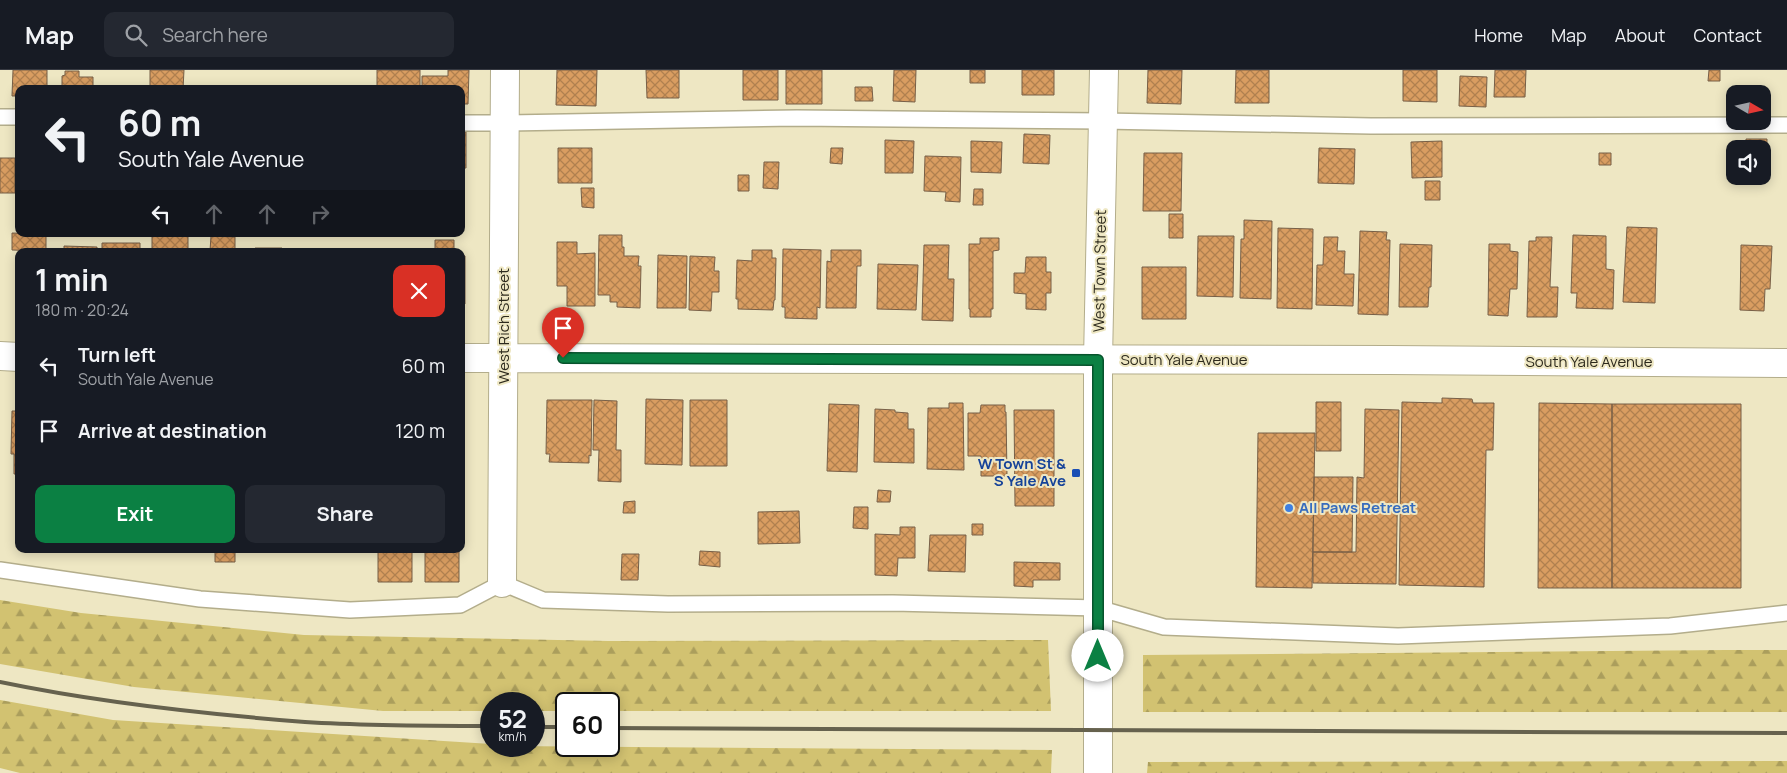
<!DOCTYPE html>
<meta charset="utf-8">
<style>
:root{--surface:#171b24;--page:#242831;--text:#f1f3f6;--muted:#9ea1a6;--line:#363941;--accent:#0b8043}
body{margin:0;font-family:Manrope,sans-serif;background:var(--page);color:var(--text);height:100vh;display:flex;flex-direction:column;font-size:19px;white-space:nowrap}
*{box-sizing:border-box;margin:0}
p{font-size:16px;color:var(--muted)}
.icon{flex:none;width:28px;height:28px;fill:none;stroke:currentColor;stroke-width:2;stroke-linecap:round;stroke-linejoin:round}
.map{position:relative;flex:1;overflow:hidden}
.details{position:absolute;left:15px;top:178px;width:450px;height:305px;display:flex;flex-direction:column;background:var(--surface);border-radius:10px;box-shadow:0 2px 12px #0003}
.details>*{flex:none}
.hud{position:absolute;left:15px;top:15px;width:450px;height:152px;border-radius:10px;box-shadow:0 2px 12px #0003;background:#171b24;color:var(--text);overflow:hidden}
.needle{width:32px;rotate:99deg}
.fabs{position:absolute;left:1726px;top:15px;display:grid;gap:10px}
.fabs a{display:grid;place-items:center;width:45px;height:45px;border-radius:10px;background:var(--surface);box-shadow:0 2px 12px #0003;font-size:25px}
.speed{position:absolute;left:480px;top:622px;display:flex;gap:10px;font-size:25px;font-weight:700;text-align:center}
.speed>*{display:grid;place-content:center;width:65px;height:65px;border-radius:50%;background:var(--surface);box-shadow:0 2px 12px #0003;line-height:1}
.speed small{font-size:12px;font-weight:400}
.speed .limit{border:2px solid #111;border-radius:8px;background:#fff;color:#111}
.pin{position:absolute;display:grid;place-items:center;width:42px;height:42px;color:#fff;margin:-51px -21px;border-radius:50% 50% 50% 0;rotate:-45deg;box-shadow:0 0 5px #0007}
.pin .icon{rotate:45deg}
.me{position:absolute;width:55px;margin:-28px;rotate:0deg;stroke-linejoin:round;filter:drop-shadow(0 0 4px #0008)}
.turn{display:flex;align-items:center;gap:18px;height:105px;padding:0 20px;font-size:22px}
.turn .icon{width:65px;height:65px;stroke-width:2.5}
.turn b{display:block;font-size:35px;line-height:42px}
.lanes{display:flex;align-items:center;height:48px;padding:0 20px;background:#0003;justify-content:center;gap:25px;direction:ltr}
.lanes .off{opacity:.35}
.round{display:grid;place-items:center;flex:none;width:52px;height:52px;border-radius:10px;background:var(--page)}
.overview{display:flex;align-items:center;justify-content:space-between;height:85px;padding:0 20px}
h1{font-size:30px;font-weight:700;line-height:38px}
.primary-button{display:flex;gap:10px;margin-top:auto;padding:10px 20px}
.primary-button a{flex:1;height:58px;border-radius:10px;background:var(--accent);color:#fff;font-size:20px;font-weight:700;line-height:58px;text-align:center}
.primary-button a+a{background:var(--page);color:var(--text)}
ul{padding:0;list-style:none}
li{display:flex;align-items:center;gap:15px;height:65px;padding:0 20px}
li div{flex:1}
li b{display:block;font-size:19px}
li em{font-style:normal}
header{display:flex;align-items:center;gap:30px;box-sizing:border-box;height:70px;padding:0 25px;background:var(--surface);border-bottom:1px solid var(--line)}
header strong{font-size:24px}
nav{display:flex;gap:28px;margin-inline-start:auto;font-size:18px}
.search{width:350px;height:45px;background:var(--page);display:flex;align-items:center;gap:12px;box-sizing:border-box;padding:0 18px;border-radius:10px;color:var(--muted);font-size:19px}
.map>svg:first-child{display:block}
.forest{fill:url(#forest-firs)}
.building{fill:url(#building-cross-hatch);stroke:#775f47}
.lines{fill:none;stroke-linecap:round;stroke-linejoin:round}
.service-casing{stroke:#b3ad8b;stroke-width:18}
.minor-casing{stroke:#b3ad8b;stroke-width:30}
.primary-casing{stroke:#b3ad8b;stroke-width:30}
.service{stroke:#fff;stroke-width:15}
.minor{stroke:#fff;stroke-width:28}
.primary{stroke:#fff;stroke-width:28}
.rail{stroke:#66624e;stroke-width:4}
.route-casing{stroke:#07532c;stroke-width:12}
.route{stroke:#0b8043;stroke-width:9}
.transit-dot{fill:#1a4fb4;stroke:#eee7c3;stroke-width:2}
.shop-dot{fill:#3f7fe0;stroke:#eee7c3;stroke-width:2}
.labels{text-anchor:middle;stroke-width:4;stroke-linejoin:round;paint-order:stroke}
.street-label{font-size:15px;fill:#2d2a1d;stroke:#eee7c3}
.transit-label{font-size:15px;font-weight:bold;fill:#164399;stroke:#eee7c3;text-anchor:end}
.shop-label{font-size:15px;font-weight:bold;fill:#366cbe;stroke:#eee7c3;text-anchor:start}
</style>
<header>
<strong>Map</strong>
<div class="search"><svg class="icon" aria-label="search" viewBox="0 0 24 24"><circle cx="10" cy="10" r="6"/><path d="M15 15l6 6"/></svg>Search here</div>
<nav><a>Home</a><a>Map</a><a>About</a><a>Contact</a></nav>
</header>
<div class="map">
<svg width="1787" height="703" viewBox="0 0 1787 703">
<defs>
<pattern id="forest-firs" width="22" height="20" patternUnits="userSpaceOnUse" patternTransform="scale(1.25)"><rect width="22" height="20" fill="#d2c271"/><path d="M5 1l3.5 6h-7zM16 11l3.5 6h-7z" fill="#ab9e5c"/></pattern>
<pattern id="building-cross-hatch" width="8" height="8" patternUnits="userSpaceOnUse" patternTransform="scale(1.25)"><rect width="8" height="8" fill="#d99d61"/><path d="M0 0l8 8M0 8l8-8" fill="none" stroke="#b0804f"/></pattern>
</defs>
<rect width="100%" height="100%" fill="#eee7c3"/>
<path class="forest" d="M0 530 81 543 304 565 608 571 1048 570 1051 641H609V634H566V641H534V634H491V641H383L134 617 0 594Z
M1726 580H1787V642H1143V585Z
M0 630 113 650 491 674V676L1052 680 1051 703H20L0 698Z
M1787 691V703H1147L1148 692Z"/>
<path class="building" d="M13 0H47V19H19V26H12Z
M150 0H184L183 19H150Z
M377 0H420V19H377Z
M448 0H469L468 34H461V19H422V6H448Z
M557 0H597L596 36 556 35Z
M646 0H679V28H647Z
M743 0H778V30H743Z
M786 0H822V34H786Z
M894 0H916L915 32 893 31Z
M970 0H985V13H970Z
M1022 0H1054V25H1022Z
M1148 0H1182L1181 34 1147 33Z
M1236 0H1269V33H1235Z
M1403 0H1437V32L1403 31Z
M1495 0H1526L1525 27H1494Z
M1709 0H1720V11H1708Z
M65 1H79V7H93V19H62V6L65 5Z
M1460 6 1487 7 1486 37 1459 36Z
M855 17H872L873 31H855Z
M461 62H466V98H461Z
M1024 64 1050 65 1049 94 1023 93Z
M1746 69H1767L1766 107H1745L1762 106V79H1746Z
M885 70 914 71 913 103H885Z
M971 71 1002 72 1001 103 971 102Z
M1442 71V107L1412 108 1411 72Z
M558 78H592V113H558Z
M831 78H843L842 94 830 93Z
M1319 78 1355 79 1354 114 1318 113Z
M1144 83H1182L1181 141H1143Z
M1599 83H1611V95H1599Z
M925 86 961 87 960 132 945 131 946 122 924 121Z
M0 88H15V123H0Z
M764 92H779L778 119 763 118Z
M738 105H749V121H738Z
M1425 111H1440V130H1425Z
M581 118H594V138L582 137Z
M974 119H983V135H973Z
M1169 144H1183V168H1169Z
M1244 150 1272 151 1271 229 1240 228 1241 169H1244Z
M1627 157 1657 158 1655 233 1623 232Z
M1278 158 1313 159 1312 239 1277 238Z
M1360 161 1387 162 1386 170H1390L1388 245 1358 244Z
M12 163 46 164V181L12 180Z
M152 165 188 166V181H152Z
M599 165H622V177H624V186H639L638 196H641L640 238 617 237V232H610V225H598Z
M1573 165 1606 166V199L1614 200 1613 239 1576 238 1577 223H1571Z
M211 166 235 167V181H210Z
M1198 166H1234L1233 227 1197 226Z
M1324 167H1338L1337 181H1345L1344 204H1354L1353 236 1316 235 1317 195H1323Z
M1536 167H1552L1550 217H1558L1557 247H1527L1529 171H1536Z
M980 168H999V180L993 181V239H991V247H970V239H969V174H980Z
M435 170H454V181H435Z
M557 172H577V184L595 183V236H567V216H557Z
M102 173H140V181H102Z
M1400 174 1432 175 1431 217H1429L1428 237H1399Z
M1489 174H1510V181L1518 182 1517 219H1510L1508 246 1488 245Z
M924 175H949L948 209H954L953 251 922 250Z
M1741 175 1772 176 1770 219H1765L1764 241 1740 240Z
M64 176 97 177V181H64Z
M255 178H282V181H255Z
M783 179 821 180 820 238 817 237V249L785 248V237H782Z
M752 180H772V188H776L775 230H774L773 240 738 239V229H736L737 190 752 191Z
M831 180H861V196H857L856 238H826L827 191 831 192Z
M658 185 687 186 686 238H657Z
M461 186H465V234H461Z
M690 186 715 187 714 201H719V222H712L711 241 689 240Z
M1026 187H1046V202H1051V223H1046V240L1026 239V224L1014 223V203H1025Z
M878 194 918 195 916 240 877 239Z
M1142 197H1186V249H1142Z
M1442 328 1472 329 1473 333H1494L1493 380H1486L1484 517 1399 515 1402 332 1442 333Z
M646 329 683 330 682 395 645 394Z
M547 330H592L591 386 589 385V393L549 392 550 384H546Z
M594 330 617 331 616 380H621V412L598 411 599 380H593Z
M690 330H727V396H690Z
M1316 332H1341V381H1316Z
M949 333H963L964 400 927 399 928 338H949Z
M1539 333 1612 334V518H1538Z
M829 334 859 335 857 402 827 401Z
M1612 334H1741V518H1612Z
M981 335H1005V342H1006L1007 406H981V386H968V343H980Z
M875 339 895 340V342L908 343V359H914V393L874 392Z
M1365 339 1399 340 1396 514 1313 513V482H1356L1357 407 1364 408Z
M1014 340H1054V436H1015Z
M12 341H19V404H14V384H11Z
M1258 363H1315L1312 518 1256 517Z
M1314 407H1353L1352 482H1313Z
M878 420 891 421 890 432H877Z
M635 431V443H623L624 432Z
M854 437H868V459L853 458Z
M799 441 800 473 758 474V442Z
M972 454H983V465H972Z
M900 457H915V488H898L897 506 875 505V464L900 465Z
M930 465H966L965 502 928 501Z
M215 479H235V492H215Z
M378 479H412V512H378Z
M425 481H459V512H425Z
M700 481 720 482V497L699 495Z
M622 484H639L638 510H621Z
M1014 492 1060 493V510H1033V517L1014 516Z"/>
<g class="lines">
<g class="service-casing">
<path id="service" d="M0 47H19
M461 53H505L797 48 1103 51 1371 56 1787 55
M0 500 200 529 350 540 460 535 502 513 543 530 668 534 893 533 1098 538 1164 557 1398 566 1670 556 1787 543"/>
</g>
<g class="minor-casing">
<path id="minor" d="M0 286 19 287
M461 288 1390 290 1787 293
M502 513 505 0"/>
</g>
<g class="primary-casing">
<path id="primary" d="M1098 703V290L1104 0"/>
</g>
<use href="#service" class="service"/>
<use href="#minor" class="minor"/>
<use href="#primary" class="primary"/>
<path class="rail" d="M0 612C101 633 203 644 305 652 367 656 429 656 491 656
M534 657H566
M609 658 1787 663"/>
</g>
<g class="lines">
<g class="route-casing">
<path id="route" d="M563 288 1098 290V586"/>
</g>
<use href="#route" class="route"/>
</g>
<rect class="transit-dot" x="1071" y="398" width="10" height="10" rx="2.5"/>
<circle class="shop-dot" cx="1289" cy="438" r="5"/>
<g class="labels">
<g class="street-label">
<text transform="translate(1100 201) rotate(-89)" y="5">West Town Street</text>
<text transform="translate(504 256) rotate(-90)" y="5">West Rich Street</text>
<text x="1184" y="295">South Yale Avenue</text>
<text x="1589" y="297">South Yale Avenue</text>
</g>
<g class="transit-label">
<text x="1066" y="399">W Town St &amp;<tspan x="1066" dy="17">S Yale Ave</tspan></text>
</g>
<g class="shop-label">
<text x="1299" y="443">All Paws Retreat</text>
</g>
</g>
</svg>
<div class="fabs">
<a><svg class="needle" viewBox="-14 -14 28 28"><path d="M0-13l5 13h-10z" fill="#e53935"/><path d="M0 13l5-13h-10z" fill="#9ea1a6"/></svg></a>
<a><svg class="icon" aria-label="sound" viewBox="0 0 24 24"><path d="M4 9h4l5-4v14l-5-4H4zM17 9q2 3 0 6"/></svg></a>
</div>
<div class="speed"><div>52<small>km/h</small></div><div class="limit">60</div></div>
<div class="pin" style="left:563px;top:288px;background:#d93025"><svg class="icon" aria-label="arrive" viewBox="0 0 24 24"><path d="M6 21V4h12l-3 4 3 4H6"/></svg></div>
<svg class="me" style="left:1098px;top:586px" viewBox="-20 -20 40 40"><circle r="19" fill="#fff"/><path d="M0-13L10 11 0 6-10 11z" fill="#0b8043"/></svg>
<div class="hud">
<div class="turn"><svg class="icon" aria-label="left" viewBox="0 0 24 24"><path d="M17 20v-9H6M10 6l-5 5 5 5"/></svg><div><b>60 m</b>South Yale Avenue</div></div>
<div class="lanes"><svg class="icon" aria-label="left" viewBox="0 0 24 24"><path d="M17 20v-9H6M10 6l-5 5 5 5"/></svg><svg class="icon off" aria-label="ahead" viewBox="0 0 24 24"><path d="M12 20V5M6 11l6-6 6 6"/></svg><svg class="icon off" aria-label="ahead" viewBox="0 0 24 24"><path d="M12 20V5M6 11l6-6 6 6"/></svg><svg class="icon off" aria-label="right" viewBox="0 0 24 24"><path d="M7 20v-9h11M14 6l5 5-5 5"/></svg></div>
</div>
<section class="details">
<div class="overview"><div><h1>1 min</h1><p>180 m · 20:24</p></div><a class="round" style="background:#d93025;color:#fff"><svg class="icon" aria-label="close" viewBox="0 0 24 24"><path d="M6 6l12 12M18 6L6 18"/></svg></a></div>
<ul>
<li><svg class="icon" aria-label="left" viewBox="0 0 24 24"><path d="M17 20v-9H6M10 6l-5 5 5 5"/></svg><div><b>Turn left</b><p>South Yale Avenue</p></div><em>60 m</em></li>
<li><svg class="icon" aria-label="arrive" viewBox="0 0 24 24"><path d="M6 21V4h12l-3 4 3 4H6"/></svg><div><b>Arrive at destination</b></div><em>120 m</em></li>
</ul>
<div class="primary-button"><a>Exit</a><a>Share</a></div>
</section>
</div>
